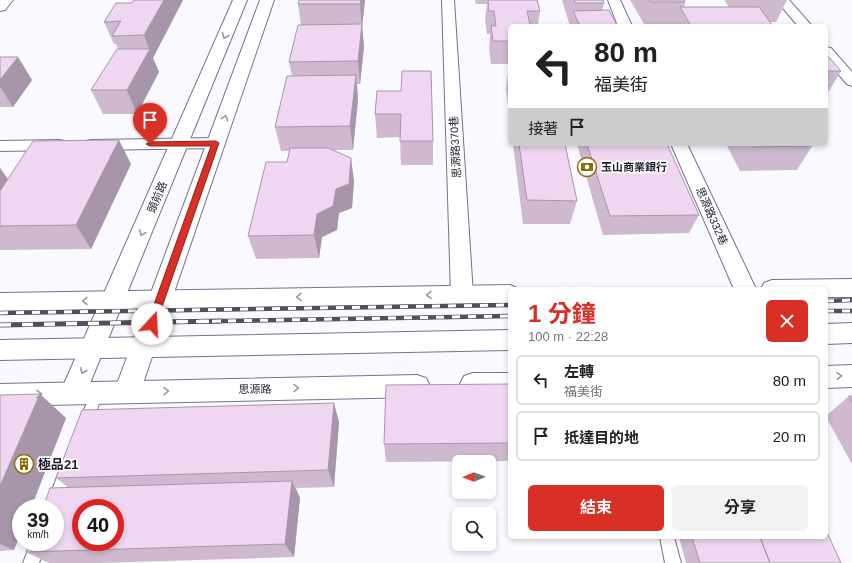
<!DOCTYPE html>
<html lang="zh-TW">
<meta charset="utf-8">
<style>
:root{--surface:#fff;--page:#f2f2f2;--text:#202124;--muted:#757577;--line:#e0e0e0;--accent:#d93025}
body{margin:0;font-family:Helvetica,"Noto Sans TC",sans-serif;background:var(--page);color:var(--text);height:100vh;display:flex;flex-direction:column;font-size:15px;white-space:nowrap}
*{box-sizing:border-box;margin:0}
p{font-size:13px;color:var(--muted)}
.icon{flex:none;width:22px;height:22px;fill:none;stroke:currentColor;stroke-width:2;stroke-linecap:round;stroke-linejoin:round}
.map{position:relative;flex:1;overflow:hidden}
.sheet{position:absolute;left:508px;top:287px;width:320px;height:252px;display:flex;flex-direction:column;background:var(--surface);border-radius:6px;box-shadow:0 2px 6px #0003}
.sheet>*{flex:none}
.hud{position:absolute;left:508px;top:24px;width:320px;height:122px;border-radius:6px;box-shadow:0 2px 6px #0003;background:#fff;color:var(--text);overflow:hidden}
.needle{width:26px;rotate:269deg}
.controls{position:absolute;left:452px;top:455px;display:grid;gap:8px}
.controls a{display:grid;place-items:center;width:44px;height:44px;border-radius:6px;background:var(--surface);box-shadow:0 2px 6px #0003;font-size:20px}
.speed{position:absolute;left:12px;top:499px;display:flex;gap:8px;font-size:20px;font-weight:700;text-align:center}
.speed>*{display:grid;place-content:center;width:52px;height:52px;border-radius:50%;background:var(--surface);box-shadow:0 2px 6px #0003;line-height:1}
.speed small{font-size:10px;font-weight:400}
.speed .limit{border:6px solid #d22;background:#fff;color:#111}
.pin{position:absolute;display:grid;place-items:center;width:34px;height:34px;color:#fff;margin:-41px -17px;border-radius:50% 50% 50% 0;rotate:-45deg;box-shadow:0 0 4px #0007}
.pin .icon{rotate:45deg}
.me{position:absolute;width:44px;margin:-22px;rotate:20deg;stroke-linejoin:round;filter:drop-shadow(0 0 3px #0008)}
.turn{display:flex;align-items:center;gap:14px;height:84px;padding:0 20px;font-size:18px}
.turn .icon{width:52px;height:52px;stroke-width:2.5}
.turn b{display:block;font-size:28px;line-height:34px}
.then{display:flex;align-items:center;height:38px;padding:0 20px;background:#0003;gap:8px;font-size:15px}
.round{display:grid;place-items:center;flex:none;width:42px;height:42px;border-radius:6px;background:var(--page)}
.headline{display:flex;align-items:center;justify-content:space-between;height:68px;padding:0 20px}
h1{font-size:24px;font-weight:700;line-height:30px;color:var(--accent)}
.primary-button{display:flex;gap:8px;margin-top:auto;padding:8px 20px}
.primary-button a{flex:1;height:46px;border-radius:6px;background:var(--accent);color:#fff;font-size:16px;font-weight:700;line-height:46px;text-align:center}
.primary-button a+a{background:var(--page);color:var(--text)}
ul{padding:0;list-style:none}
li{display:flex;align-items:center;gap:12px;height:50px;margin:0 8px 6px;padding:0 12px;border:2px solid var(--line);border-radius:6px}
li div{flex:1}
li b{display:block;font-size:15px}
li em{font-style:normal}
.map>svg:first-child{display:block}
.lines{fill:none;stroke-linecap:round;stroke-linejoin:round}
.service-casing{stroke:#75718d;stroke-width:2}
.minor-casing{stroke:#75718d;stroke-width:2}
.tertiary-casing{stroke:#75718d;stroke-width:2}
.secondary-casing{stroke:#75718d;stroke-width:2}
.service{fill:#fff;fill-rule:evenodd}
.minor{fill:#fff;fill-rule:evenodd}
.tertiary{fill:#fff;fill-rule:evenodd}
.secondary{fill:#fff;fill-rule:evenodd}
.rail-far1-casing{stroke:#51505a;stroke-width:4.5}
.rail-casing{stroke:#51505a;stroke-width:5}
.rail-far1{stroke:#fff;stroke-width:3;stroke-dasharray:8;stroke-linecap:butt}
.rail{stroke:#fff;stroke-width:3.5;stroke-dasharray:11;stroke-linecap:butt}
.wall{fill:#ceb9cf}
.shaded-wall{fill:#a796a9}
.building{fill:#efd7f1;stroke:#a796a9;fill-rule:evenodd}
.oneway{stroke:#9a999f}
.route{fill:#d93025;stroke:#8d1f18}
.labels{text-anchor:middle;stroke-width:3.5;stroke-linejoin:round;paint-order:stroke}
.street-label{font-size:11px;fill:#1f1d29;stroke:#fff}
.poi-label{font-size:11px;font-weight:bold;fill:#1f1d29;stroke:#fff;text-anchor:start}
.near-poi-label{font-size:13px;font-weight:bold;fill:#1f1d29;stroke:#fff;text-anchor:start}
</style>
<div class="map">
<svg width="852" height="563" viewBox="0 0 852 563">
<rect width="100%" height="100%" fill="#f9f9ff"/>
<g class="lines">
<g class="service-casing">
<path id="service" d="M97 387 101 389 103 393 90 428 85 430 80 428 78 424 93 389Z
M67 462 72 464 74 469 57 513 55 514V508H45L62 464Z
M660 537H674L681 563H665Z
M31 542H47L39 563H23Z"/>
</g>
<g class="minor-casing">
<path id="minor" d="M0 0H13L5 10 0 11Z
M442 0H454L473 295 470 301 462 303 454 301 451 295Z
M608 0H620L632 26H618Z
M776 0H789L812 26H798Z
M826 47 831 48 852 72V86L847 84 826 60Z
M216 138 222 139 224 143 222 147 216 148 92 150 86 149 84 145 86 141 92 140Z
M59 140 65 141 67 145 65 149 59 150 0 151V141Z
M671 144H687L756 289H734Z"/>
</g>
<g class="tertiary-casing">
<path id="tertiary" d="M233 0H247L86 393 82 401 73 404 64 401 60 393Z
M260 0H274L140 392 136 400 127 403 118 400 114 392Z"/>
</g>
<g class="secondary-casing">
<path id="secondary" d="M852 279V297H826V289H761L764 283 772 280Z
M510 285 519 289H510V303L0 311V293Z
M852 323V343L826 344V324Z
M510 330V350L0 360V340Z
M852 365V387L826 388V366Z
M473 373H510V395H473L464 392 460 384 464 376Z
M417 375 426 378 430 386 426 394 417 397 0 406V384Z"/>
</g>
<use href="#service" class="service"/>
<use href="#minor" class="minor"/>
<use href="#tertiary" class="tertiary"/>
<use href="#secondary" class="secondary"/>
<g class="rail-far1-casing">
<path id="rail-far1" d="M826 301 852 300
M826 311H852
M0 313 510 305
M164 322 510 316"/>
</g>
<g class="rail-casing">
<path id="rail" d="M0 325 221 321"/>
</g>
<use href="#rail-far1" class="rail-far1"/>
<use href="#rail" class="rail"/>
</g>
<path class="wall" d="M133 0H183L153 58 159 72 137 114H103L91 90 118 49 116 44H114L104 22 132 3 133 1Z
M365 0 362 27 364 47 360 84H357L358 99 353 150H333L354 181 352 208 339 213 337 230 322 237 319 258 256 259 248 236 287 162 290 151H281L275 127 292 76 289 62 301 25 298 4Z
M475 0H537L540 11 538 25 510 26V64H491L489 49 490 34H487L485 19 487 4H476Z
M562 0H603L604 3 602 10 617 25 616 26H570Z
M630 0H684L685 2 684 7H729L724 0H787L776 22H770L773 26H673L674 24H644Z
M826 54 841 71 827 94H826Z
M0 57H18L32 80 13 107H0Z
M509 66H510V121L506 89Z
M377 91 433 141V165H401L400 137 377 138 375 114Z
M513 144H565L577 201 570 224H523Z
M577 144H667L699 215 689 233 603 235Z
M726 144H810L812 146 797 170 740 171Z
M131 164 91 249 0 250V168L8 179Z
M510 384V461L386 462 384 444Z
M0 395 66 418 31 508H21L14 550 0 551Z
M849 396H852V464L826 417V416Z
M339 422 334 487 296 488 300 498 294 557 100 563H49L26 552 69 488 56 478Z
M679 537H826L841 563H686Z"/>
<path class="shaded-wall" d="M164 0H183L153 58 159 72 137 114 127 90 149 49 144 35Z
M361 0H365L362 27 360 4Z
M362 24 364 47 360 84 358 61Z
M18 57 32 80 13 107 0 87V80Z
M356 75 358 99 353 150 350 126Z
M119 140 131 164 91 249 76 225Z
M351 158 354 181 352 208 339 213 337 230 322 237 319 258 314 235 317 214 336 189Z
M0 168 9 181 0 197Z
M40 394 66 418 31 508H21V533L14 550 0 544V486Z
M334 403 339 422 334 487 328 470Z
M292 481 300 498 294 557 285 544Z"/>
<path class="building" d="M134 0H164L144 35 112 36 121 21 104 22 116 3H132Z
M299 0H361L360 4H298Z
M488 0H537L540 11H527L530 25H542L543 26H510V41H493L491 26H496L494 11H489Z
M574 0H603L604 3H575Z
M649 0H684L685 2H650Z
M680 7H759L773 26H691Z
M609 10 617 25 580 26 573 11Z
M362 24 358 61 289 62 298 25Z
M117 49H150L127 90H91Z
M826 54 841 71H826Z
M0 57H18L0 80Z
M402 71H431L433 141H400L401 114H375L377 91H401Z
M356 75 350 126 275 127 287 76Z
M119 140 76 225 0 226V191L33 141Z
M519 144H565L577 201 527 200Z
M587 144H667L699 215 610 216Z
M751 144H810L812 146 753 147Z
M290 148H328L351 158 349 184 336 189 333 206 317 214 314 235 248 236 266 162H287Z
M510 384V443L384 444 386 385Z
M40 394 0 486V395Z
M849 396H852V402Z
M334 403 328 470 56 478 82 410Z
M292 481 285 544 26 552 30 542H55V508H43L50 488ZM81 508H115V542H81Z
M826 530 841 563H770L760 537H826Z
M692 537H760L770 563H700Z"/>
<defs><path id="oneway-chevron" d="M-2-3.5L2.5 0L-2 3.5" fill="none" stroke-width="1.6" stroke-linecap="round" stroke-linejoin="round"/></defs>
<g class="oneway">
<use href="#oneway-chevron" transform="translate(225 36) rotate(113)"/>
<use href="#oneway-chevron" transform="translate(225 118) rotate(-70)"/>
<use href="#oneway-chevron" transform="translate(142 233) rotate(113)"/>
<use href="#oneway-chevron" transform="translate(429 295) rotate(179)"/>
<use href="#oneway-chevron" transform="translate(299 297) rotate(179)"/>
<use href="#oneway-chevron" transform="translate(85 301) rotate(179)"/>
<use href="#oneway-chevron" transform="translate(83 371) rotate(113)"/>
<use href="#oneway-chevron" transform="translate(839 376) rotate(-1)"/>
<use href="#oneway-chevron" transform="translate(296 388) rotate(-1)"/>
<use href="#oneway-chevron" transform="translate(166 391) rotate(-1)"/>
<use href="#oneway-chevron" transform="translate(39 394) rotate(-1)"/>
</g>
<path class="route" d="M216 141 219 143 156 324 155 326H148L147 324 211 146H150L146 144 150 142Z"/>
<defs>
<g id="bank-ring" transform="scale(1)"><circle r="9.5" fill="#fff" stroke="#886e0d" stroke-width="1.5"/><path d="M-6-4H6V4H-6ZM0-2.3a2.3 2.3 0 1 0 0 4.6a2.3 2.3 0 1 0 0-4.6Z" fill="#886e0d"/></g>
<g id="building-ring" transform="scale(1)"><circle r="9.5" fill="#fff" stroke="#886e0d" stroke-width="1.5"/><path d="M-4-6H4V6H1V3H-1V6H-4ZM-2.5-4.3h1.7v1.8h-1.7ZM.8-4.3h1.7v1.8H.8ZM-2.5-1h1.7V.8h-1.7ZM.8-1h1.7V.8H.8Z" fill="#886e0d"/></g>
</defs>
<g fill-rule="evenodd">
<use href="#bank-ring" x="587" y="167"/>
<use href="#building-ring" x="24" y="464"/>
</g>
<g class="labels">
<g class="street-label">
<text transform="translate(455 147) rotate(-93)" y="4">思源路370巷</text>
<text transform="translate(157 197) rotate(-67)" y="4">頭前路</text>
<text transform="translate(712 216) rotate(66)" y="4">思源路332巷</text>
<text transform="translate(255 389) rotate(-1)" y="4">思源路</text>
</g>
<g class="poi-label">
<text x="601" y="171">玉山商業銀行</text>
</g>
<g class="near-poi-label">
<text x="38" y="469">極品21</text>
</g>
</g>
</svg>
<div class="controls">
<a><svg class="needle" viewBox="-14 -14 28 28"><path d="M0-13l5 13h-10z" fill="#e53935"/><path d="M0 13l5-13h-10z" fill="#757577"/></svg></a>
<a><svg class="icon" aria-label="search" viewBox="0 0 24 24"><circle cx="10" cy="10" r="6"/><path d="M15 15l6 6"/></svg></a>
</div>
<div class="speed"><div>39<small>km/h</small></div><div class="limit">40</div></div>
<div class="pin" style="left:150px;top:144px;background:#d93025"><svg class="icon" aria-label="arrive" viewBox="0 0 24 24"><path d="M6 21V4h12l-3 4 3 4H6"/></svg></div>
<svg class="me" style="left:152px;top:324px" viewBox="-20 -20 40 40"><circle r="19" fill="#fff"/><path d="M0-13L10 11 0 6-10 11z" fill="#d93025"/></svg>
<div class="hud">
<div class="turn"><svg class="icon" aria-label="left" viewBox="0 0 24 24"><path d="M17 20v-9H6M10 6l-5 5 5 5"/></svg><div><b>80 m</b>福美街</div></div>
<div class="then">接著<svg class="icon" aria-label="arrive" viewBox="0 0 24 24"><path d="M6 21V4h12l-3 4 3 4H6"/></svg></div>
</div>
<section class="sheet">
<div class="headline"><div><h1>1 分鐘</h1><p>100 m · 22:28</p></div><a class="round" style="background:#d93025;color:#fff"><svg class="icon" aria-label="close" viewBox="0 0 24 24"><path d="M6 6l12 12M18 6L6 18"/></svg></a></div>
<ul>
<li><svg class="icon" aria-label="left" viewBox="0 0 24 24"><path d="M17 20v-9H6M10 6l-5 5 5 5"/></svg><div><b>左轉</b><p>福美街</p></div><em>80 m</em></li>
<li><svg class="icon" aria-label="arrive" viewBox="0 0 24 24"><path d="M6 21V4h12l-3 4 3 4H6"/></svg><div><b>抵達目的地</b></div><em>20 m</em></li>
</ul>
<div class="primary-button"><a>結束</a><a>分享</a></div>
</section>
</div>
